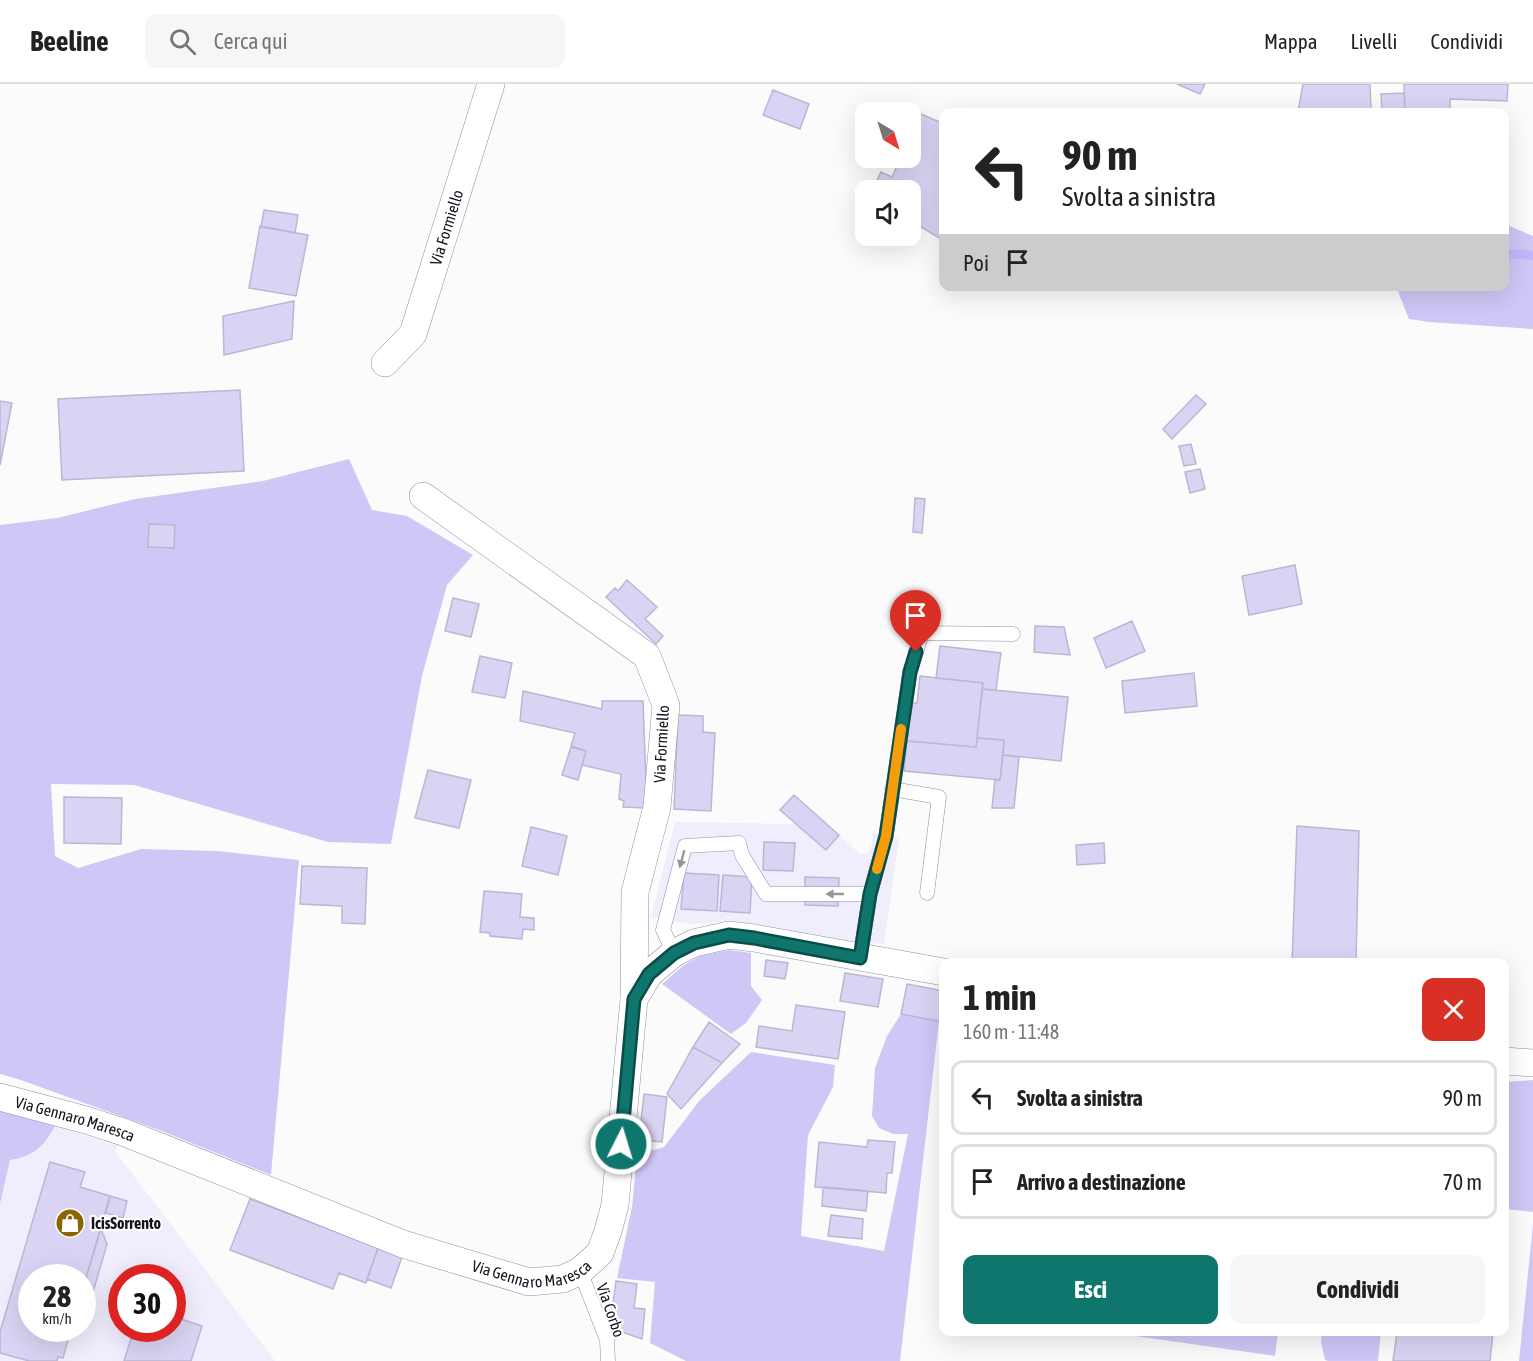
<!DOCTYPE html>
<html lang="it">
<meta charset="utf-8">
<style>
:root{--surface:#fff;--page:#f6f6f6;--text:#222;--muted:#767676;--line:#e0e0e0;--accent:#0f766e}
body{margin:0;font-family:"Asap Condensed",sans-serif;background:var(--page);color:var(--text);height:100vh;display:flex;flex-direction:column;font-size:22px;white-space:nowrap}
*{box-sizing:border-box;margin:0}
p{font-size:20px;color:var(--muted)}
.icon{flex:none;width:33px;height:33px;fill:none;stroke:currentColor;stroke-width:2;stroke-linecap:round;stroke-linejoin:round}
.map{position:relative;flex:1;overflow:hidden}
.drawer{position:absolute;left:939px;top:874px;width:570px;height:378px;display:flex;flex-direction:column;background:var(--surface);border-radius:12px;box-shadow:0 6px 24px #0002}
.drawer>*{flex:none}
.top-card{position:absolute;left:939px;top:24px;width:570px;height:183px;border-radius:12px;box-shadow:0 6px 24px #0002;background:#fff;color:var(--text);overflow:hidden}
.needle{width:39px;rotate:142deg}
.buttons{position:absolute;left:855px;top:18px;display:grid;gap:12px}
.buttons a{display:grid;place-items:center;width:66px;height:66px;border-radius:12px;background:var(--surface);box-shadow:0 6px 24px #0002;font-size:30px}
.speed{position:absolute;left:18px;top:1180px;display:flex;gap:12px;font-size:30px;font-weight:700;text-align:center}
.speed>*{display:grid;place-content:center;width:78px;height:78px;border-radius:50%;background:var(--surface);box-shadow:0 6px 24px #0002;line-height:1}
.speed small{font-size:15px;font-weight:400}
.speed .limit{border:9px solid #d22;background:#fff;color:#111}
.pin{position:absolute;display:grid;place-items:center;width:51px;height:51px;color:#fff;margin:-62px -26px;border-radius:50% 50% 50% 0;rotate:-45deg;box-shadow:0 0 6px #0007}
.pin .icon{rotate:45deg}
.me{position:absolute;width:66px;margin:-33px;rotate:5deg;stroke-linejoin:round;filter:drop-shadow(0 0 4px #0008)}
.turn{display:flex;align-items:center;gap:21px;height:126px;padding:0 24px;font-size:27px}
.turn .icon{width:78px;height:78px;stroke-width:2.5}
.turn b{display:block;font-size:42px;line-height:51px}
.then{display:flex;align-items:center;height:57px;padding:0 24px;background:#0003;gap:12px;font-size:22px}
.round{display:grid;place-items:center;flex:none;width:63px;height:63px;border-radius:12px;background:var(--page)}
.headline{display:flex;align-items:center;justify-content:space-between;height:102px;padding:0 24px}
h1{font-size:36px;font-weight:700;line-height:45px}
.button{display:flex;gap:12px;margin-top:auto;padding:12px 24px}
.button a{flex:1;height:69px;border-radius:12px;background:var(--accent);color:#fff;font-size:24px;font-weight:700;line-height:69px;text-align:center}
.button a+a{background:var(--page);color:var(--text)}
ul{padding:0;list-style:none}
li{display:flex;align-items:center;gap:18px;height:75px;margin:0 12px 9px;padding:0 12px;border:3px solid var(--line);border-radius:12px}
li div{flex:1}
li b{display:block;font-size:22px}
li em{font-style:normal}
header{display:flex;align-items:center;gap:36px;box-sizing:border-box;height:84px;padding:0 30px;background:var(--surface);border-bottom:2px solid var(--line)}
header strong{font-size:28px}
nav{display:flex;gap:33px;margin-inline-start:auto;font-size:21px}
.search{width:420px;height:54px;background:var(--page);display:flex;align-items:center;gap:15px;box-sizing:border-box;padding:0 21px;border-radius:12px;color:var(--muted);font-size:22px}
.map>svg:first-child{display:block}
.built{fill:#f0edfd;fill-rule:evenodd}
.green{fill:#cfc7f6}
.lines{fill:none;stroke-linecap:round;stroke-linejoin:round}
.stream{stroke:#c3b6fb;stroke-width:9}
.building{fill:#d9d4f3;stroke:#bbb6d4;stroke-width:1.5}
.lane-casing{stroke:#928dab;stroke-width:15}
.street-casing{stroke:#928dab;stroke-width:28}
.lane{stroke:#fff;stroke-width:14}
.street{stroke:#fff;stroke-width:27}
.oneway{fill:#96959a}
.route-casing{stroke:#0a4d48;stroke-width:15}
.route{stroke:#0f766e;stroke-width:10}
.slow{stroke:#f59e0b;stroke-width:10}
.labels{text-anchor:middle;stroke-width:4.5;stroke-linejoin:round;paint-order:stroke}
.street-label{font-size:16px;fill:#15131e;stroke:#fff}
.poi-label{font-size:16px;font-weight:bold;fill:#15131e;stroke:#fff;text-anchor:start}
</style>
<header>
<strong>Beeline</strong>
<div class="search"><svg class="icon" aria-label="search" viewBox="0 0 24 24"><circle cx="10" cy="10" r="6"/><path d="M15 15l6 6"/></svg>Cerca qui</div>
<nav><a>Mappa</a><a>Livelli</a><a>Condividi</a></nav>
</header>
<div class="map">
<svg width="1533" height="1277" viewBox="0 0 1533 1277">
<rect width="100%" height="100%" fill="#fbfbfb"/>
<path class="built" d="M794 711 860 770 868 769 872 760 873 749 899 755 884 860 840 857 757 840 729 837 689 840 651 833 675 738 796 740 780 726Z
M55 1042 118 1062 115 1067 127 1083 275 1277H0V1120L10 1076 24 1073 51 1051ZM32 1194H82V1245H32ZM122 1194H172V1245H122Z"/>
<path class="green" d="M1505 140 1533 152V245L1429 238 1409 235 1399 210 1397 203 1504 202Z
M349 375 372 426 407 432 473 471 447 501 422 592 391 760 328 758 134 701 51 700 55 772 78 784 141 765 217 767 299 776 271 1091 159 1046 18 995 0 990V441L57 434 135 415 263 397Z
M729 866 751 869V902L762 916 746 939 731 950 662 900 684 881 700 872Z
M901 930 939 937 900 1277H686L650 1259 655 1198 617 1194 632 1123 637 1071 664 1063 700 1016 751 968 835 981 833 1003 808 1051 801 1152 884 1167 908 1050H893L879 1044 872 1032 875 984 887 952Z
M1504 995 1505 998 1533 996V1128L1505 1125Z
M0 1026 55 1042C45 1062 32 1073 10 1076L0 1120Z
M1533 1140V1277H1519Z
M1135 1248H1278L1275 1272 1135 1252Z
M1322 1248H1381L1378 1277H1328L1325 1276 1321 1258Z"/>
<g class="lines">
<path class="stream" d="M1504 171 1522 170 1533 172"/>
</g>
<path class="building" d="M1177 0H1205L1200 10Z
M1303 0H1370L1371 26 1346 28H1298Z
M1404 0H1508L1507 17 1450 15V28H1405Z
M773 6 809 20 800 45 763 31Z
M1404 9 1405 28H1382L1381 10Z
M921 30 944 40V157L910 136V106H872L881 88 892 93 901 74H910V53Z
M264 126 298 131 295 149 261 143Z
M260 142 308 151 296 212 249 204Z
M294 217 292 255 224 271 223 232Z
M240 306 244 387 62 396 58 315Z
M1196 311 1206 320 1172 355 1163 345Z
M0 317 12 319 0 381Z
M1191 360 1196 380 1184 382 1179 362Z
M1200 385 1205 405 1190 409 1185 388Z
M915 414 925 415 922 449 913 448Z
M149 440 175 441 174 464 148 463Z
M1295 481 1302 520 1249 531 1242 492Z
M627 496 657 523 645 535 663 552 656 560 606 513 615 504 618 507Z
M453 514 479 520 471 553 445 547Z
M1132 537 1145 567 1106 584 1094 554Z
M1035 542 1064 543 1070 571 1034 568Z
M940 562 1001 569 996 606 982 605 983 599 936 594Z
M480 572 512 579 505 614 472 608Z
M1194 589 1197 622 1125 629 1122 597Z
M920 592 983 599 976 663 907 657 911 619H917Z
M982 605 1068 613 1061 677 1003 671 1004 656 977 654Z
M523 607 602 625V617H643L647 724 623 723 624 717 619 715 621 690 582 681 586 667 571 662 575 649 520 637Z
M678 631 703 632V648L715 649 711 727 674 725Z
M977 654 1004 656 1000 696 904 687 907 657 976 663Z
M571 663 586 667 578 696 562 691Z
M1003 671 1019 673 1014 724H992L995 696H1000Z
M428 686 471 696 459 744 415 734Z
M794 711 839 751 826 766 780 726Z
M64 713 122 714 121 760 64 759Z
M1297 742 1359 747 1356 879H1292Z
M531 743 567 752 558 791 522 782Z
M764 758 795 759 793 787 763 786Z
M1104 759 1105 779 1077 781 1076 761Z
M302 782 367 784 365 840 342 839V822L300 820Z
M684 789 719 791 717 827 681 825Z
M723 791 752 793 750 829 720 827Z
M805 793 839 794 838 822 805 821Z
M484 807 522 810 520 833 534 834V846L523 845 522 855 490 852V849L480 848Z
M766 876 788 879 785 895 764 892Z
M845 889 883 895 878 923 840 917Z
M907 900 944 907V938L901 930Z
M796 921 845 928 838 975 756 963 759 942 792 947Z
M709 938 740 960 722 979 693 963Z
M693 963 722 979 681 1025 667 1010Z
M644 1010 667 1013 662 1058 639 1056Z
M868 1056 895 1058 892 1089H887L886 1109 815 1103 819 1058 867 1063Z
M50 1078 85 1088 80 1103 110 1112 82 1207V1194H32V1245H71L63 1274 58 1273 57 1277H29L0 1269V1248Z
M823 1103 868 1107 866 1127 822 1122Z
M110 1112 127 1117 123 1134 106 1129Z
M250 1115 378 1164 366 1199 339 1189 333 1205 230 1166Z
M831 1131 863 1135 862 1155 828 1152Z
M101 1145 107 1160 84 1239 82 1238V1207Z
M378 1164 402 1173 391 1204 367 1195Z
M616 1197 637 1200 634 1224 645 1225 642 1255 616 1246 612 1226Z
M172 1232 202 1242 191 1277H124L134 1245H172Z
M1397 1248H1493L1490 1277H1393Z"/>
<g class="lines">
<g class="lane-casing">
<path id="lane" d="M892 705 939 713 927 809
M870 810 886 752 910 588 922 549 1013 550
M674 869 663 846 685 762 739 759 742 771 766 810H870L860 874
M580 1187 607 1256 608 1277"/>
</g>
<g class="street-casing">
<g id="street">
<path id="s1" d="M385 279 413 250 491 0"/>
<path d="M423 412 647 572 666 621 657 723 635 808 634 913"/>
<path d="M1504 977 1533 979"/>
<path id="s2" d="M0 1013 86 1036 123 1048 403 1160 529 1198 563 1195 580 1187 600 1169 608 1147 615 1121 634 915 649 890 674 869 694 859 729 851 754 854 944 888"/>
</g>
</g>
<use href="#lane" class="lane"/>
<use href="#street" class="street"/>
</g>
<defs><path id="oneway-solid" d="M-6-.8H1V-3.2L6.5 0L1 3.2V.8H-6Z" transform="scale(1.5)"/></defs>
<g class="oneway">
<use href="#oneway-solid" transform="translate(682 775) rotate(105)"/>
<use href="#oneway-solid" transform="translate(835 810) rotate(180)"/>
</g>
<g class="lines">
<g class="route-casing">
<path id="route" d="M621 1060 634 915 649 890 674 869 694 859 729 851 754 854 860 874 870 810 886 752 910 588 916 568"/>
</g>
<use href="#route" class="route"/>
<path class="slow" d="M877 785 886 752 901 645"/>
</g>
<defs>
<g id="shop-disc" transform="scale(1.5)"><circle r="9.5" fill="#8a6504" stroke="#fff"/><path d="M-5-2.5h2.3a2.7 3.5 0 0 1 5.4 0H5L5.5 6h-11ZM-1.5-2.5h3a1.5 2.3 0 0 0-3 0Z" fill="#fff"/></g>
</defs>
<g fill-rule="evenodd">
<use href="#shop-disc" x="70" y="1139"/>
</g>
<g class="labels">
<g class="street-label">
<text dy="6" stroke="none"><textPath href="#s1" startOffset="152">Via Formiello</textPath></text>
<text transform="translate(661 660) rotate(-87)" y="6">Via Formiello</text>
<text dy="6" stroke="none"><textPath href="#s2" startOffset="78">Via Gennaro Maresca</textPath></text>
<text dy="6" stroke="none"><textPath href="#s2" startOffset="564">Via Gennaro Maresca</textPath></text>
<text transform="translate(611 1226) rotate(71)" y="6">Via Corbo</text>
</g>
<g class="poi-label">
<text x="91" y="1145">IcisSorrento</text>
</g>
</g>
</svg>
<div class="buttons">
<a><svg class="needle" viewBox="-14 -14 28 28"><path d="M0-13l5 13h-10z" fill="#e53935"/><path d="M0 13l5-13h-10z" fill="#767676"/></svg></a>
<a><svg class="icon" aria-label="sound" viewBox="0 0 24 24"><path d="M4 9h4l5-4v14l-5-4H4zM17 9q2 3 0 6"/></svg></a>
</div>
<div class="speed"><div>28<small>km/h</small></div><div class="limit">30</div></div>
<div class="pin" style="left:916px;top:568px;background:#d93025"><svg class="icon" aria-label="arrive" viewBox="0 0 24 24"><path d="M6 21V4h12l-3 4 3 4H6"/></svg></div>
<svg class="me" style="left:621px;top:1060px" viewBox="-20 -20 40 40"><circle r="17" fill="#0f766e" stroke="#fff" stroke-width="3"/><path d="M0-11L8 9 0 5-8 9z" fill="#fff"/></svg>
<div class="top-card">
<div class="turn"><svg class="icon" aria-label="left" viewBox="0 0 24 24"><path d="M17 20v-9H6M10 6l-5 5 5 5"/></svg><div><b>90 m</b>Svolta a sinistra</div></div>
<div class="then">Poi<svg class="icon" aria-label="arrive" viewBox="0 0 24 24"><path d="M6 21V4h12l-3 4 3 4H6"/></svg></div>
</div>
<section class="drawer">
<div class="headline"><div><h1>1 min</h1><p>160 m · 11:48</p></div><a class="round" style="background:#d93025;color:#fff"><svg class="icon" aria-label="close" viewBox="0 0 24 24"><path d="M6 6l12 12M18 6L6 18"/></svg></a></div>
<ul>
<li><svg class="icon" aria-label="left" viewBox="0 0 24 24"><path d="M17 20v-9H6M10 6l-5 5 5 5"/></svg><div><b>Svolta a sinistra</b></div><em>90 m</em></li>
<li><svg class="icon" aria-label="arrive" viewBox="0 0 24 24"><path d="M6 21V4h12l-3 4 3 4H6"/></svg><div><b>Arrivo a destinazione</b></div><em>70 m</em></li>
</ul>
<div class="button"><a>Esci</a><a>Condividi</a></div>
</section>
</div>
